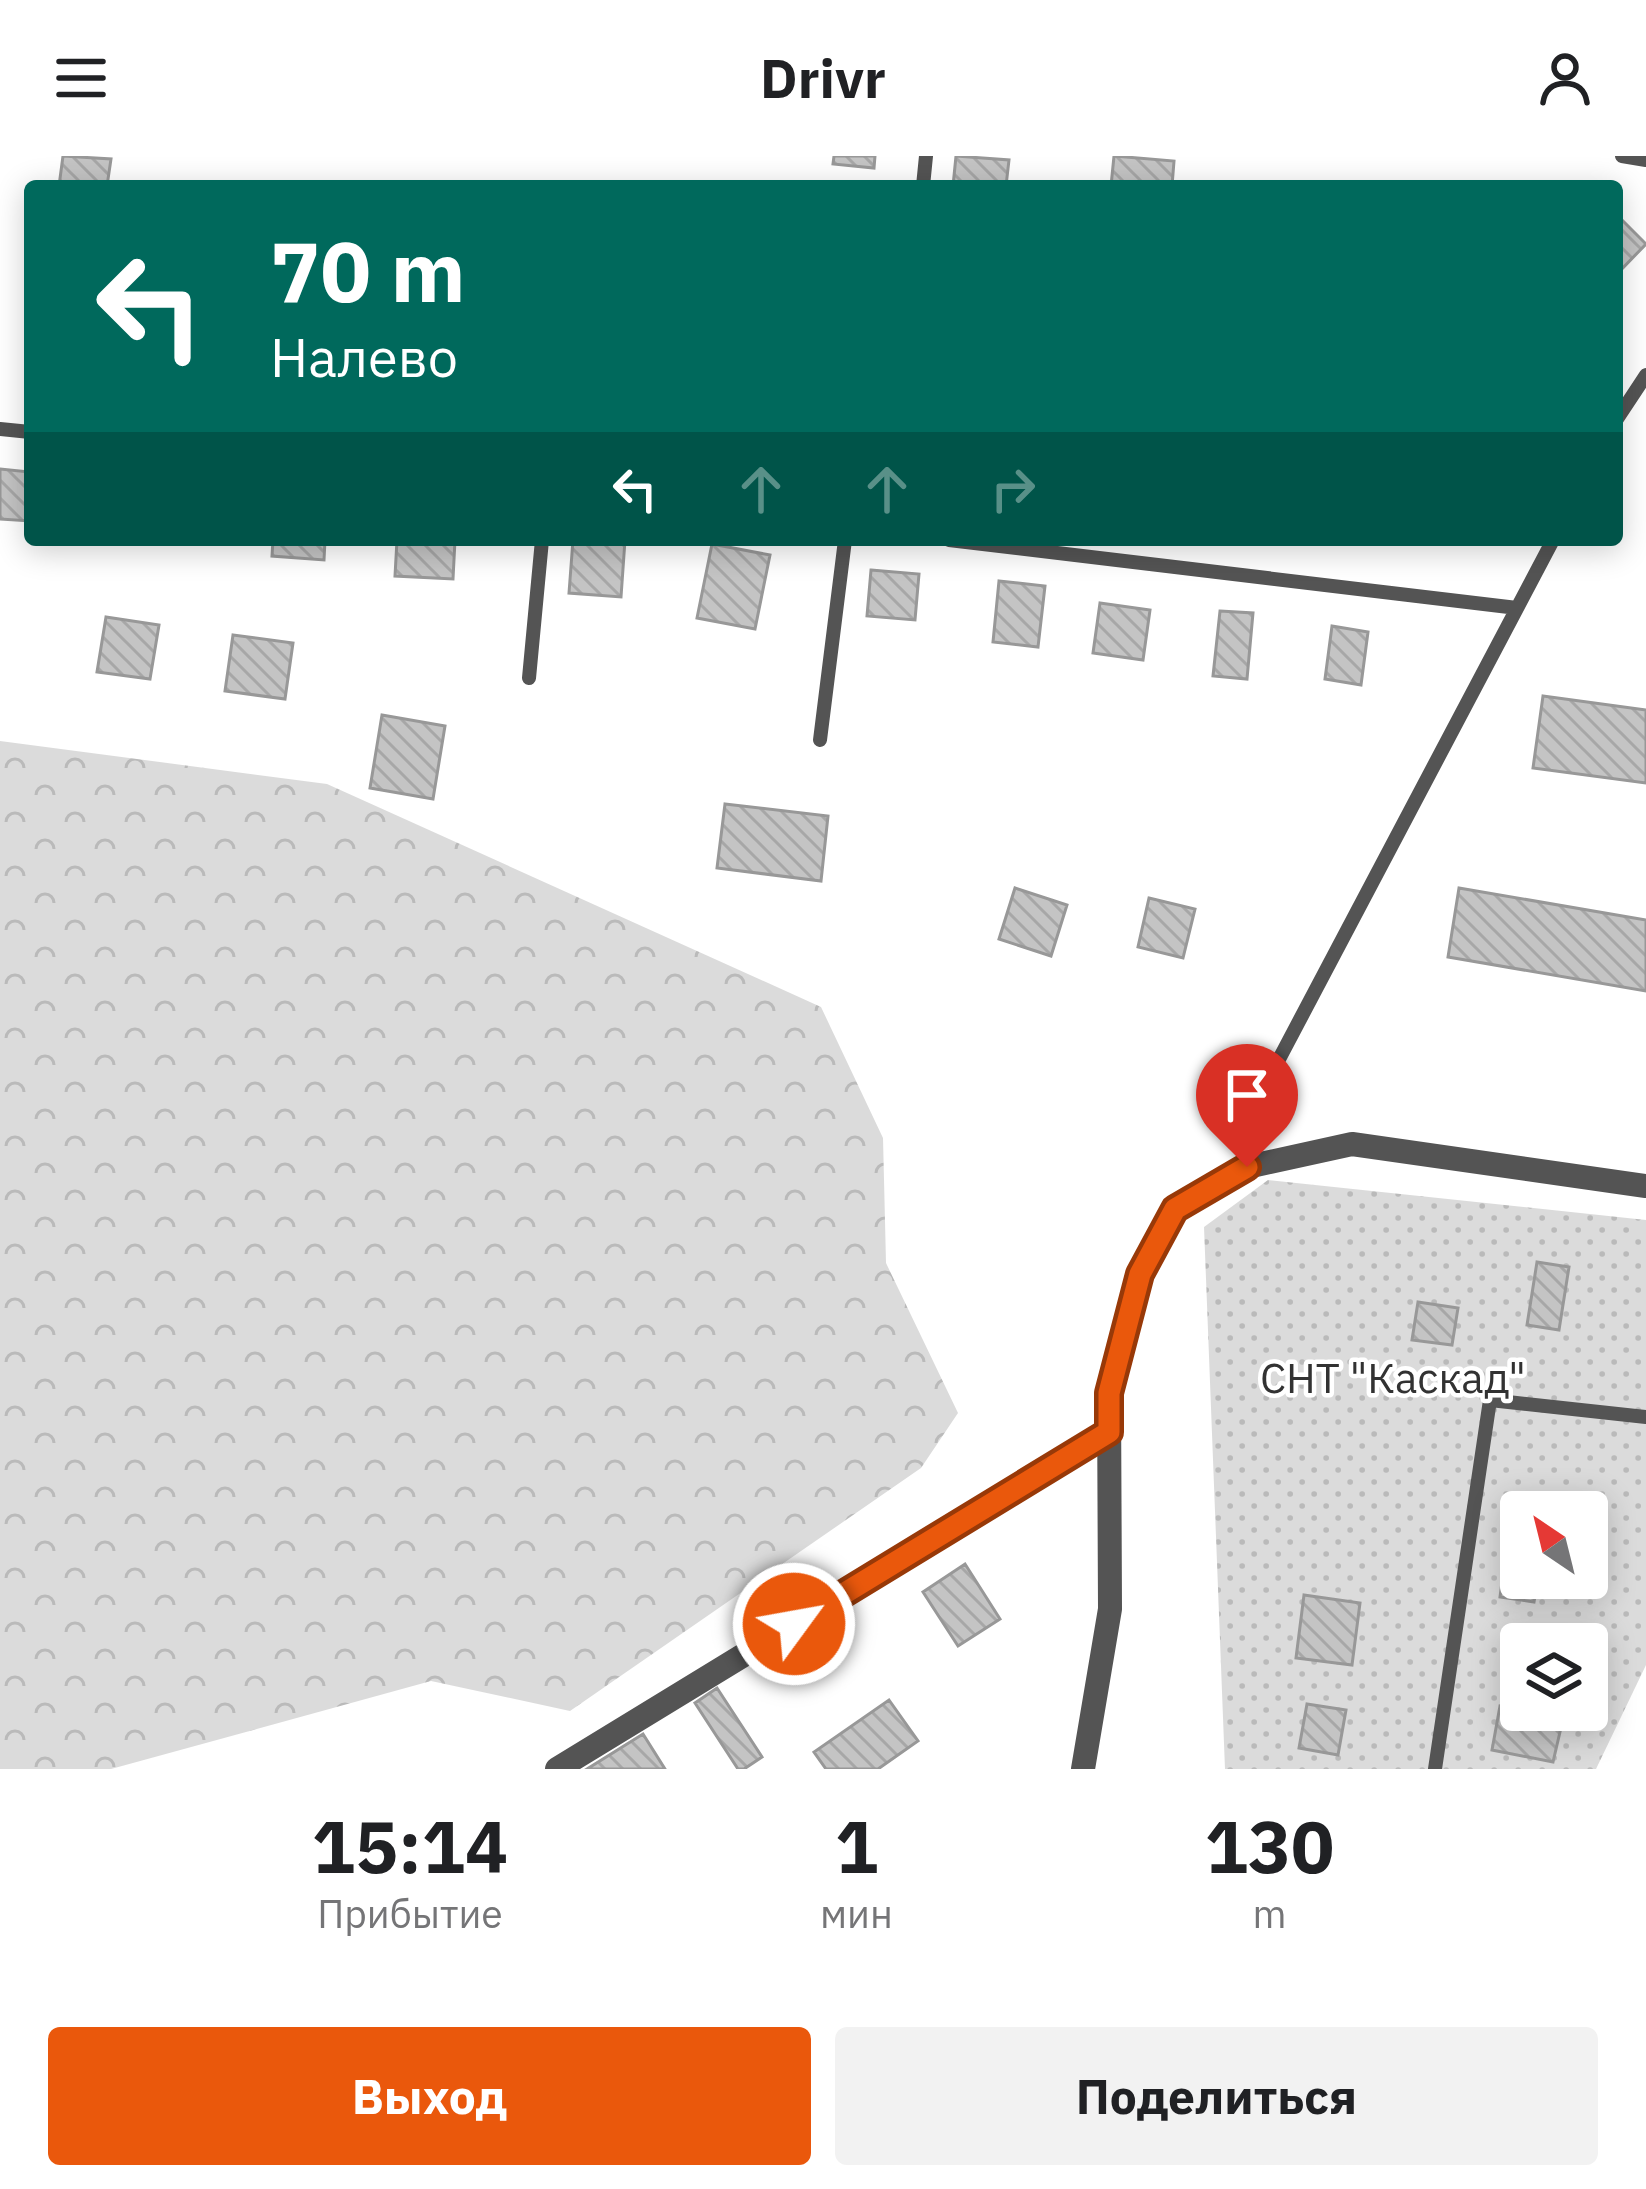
<!DOCTYPE html>
<html lang="ru">
<meta charset="utf-8">
<style>
:root{--surface:#fff;--page:#f2f2f2;--text:#202124;--muted:#757577;--accent:#ea580c}
body{margin:0;font-family:"IBM Plex Sans",sans-serif;background:var(--page);color:var(--text);height:100vh;display:flex;flex-direction:column;font-size:45px;white-space:nowrap}
*{box-sizing:border-box;margin:0}
p{font-size:39px;color:var(--muted)}
.icon{flex:none;width:66px;height:66px;fill:none;stroke:currentColor;stroke-width:2;stroke-linecap:round;stroke-linejoin:round}
.map{position:relative;height:1613px;overflow:hidden}
.sheet{display:flex;flex-direction:column;background:var(--surface);flex:1}
.sheet>*{flex:none}
.hud{position:absolute;left:24px;top:24px;width:1599px;height:366px;border-radius:12px;box-shadow:0 6px 30px #0003;background:#00695c;color:#fff;overflow:hidden}
.needle{width:78px;rotate:325deg}
.buttons{position:absolute;left:1500px;top:1335px;display:grid;gap:24px}
.buttons a{display:grid;place-items:center;width:108px;height:108px;border-radius:12px;background:var(--surface);box-shadow:0 6px 30px #0003;font-size:60px}
.pin{position:absolute;display:grid;place-items:center;width:102px;height:102px;color:#fff;margin:-123px -51px;border-radius:50% 50% 50% 0;rotate:-45deg;box-shadow:0 0 12px #0007}
.pin .icon{rotate:45deg}
.me{position:absolute;width:132px;margin:-66px;rotate:58deg;stroke-linejoin:round;filter:drop-shadow(0 0 9px #0008)}
.turn{display:flex;align-items:center;gap:42px;height:252px;padding:0 48px;font-size:54px}
.turn .icon{width:156px;height:156px;stroke-width:2.5}
.turn b{display:block;font-size:84px;line-height:102px}
.lanes{display:flex;align-items:center;height:114px;padding:0 48px;background:#0003;justify-content:center;gap:60px;direction:ltr}
.lanes .off{opacity:.35}
.eta{display:flex;justify-content:space-evenly;align-items:center;height:204px;text-align:center}
.eta b{font-size:72px;font-weight:700;line-height:84px}
.button{display:flex;gap:24px;margin-top:auto;padding:24px 48px}
.button a{flex:1;height:138px;border-radius:12px;background:var(--accent);color:#fff;font-size:48px;font-weight:700;line-height:138px;text-align:center}
.button a+a{background:var(--page);color:var(--text)}
header{display:flex;justify-content:space-between;align-items:center;height:156px;padding:0 48px;background:var(--surface);font-size:54px;font-weight:700}
.map>svg:first-child{display:block}
.forest{fill:url(#forest-crowns)}
.garden{fill:url(#garden-dots);fill-rule:evenodd}
.building{fill:url(#building-back-hatch);stroke:#989898;stroke-width:3}
.lines{fill:none;stroke-linecap:round;stroke-linejoin:round}
.service{stroke:#545454;stroke-width:14}
.minor{stroke:#545454;stroke-width:24}
.route-casing{stroke:#983908;stroke-width:30}
.route{stroke:#ea580c;stroke-width:21}
.labels{text-anchor:middle;stroke-width:9;stroke-linejoin:round;paint-order:stroke}
.park-label{font-size:42px;fill:#323232;stroke:#fff}
</style>
<header><svg class="icon" aria-label="menu" viewBox="0 0 24 24"><path d="M4 6h16M4 12h16M4 18h16"/></svg>Drivr<svg class="icon" aria-label="person" viewBox="0 0 24 24"><circle cx="12" cy="8" r="4"/><path d="M4 21q1-7 8-7t8 7"/></svg></header>
<div class="map">
<svg width="1646" height="1613" viewBox="0 0 1646 1613">
<defs>
<pattern id="forest-crowns" width="20" height="18" patternUnits="userSpaceOnUse" patternTransform="scale(3)"><rect width="20" height="18" fill="#dbdbdb"/><path d="M2 6a3 3 0 1 1 6 0M12 15a3 3 0 1 1 6 0" fill="none" stroke="#bababa"/></pattern>
<pattern id="garden-dots" width="8" height="8" patternUnits="userSpaceOnUse" patternTransform="scale(3)"><rect width="8" height="8" fill="#dbdbdb"/><path d="M2 2h.1M6 6h.1" fill="none" stroke="#bababa" stroke-width="1.8" stroke-linecap="round"/></pattern>
<pattern id="building-back-hatch" width="6" height="6" patternUnits="userSpaceOnUse" patternTransform="scale(3)"><rect width="6" height="6" fill="#c4c4c4"/><path d="M-1 5l2 2M0 0l6 6M5-1l2 2" fill="none" stroke="#a7a7a7"/></pattern>
</defs>
<rect width="100%" height="100%" fill="#fff"/>
<path class="forest" d="M0 585 327 628 821 851 883 982 886 1107 958 1257 921 1312 570 1555 431 1525 111 1613H0Z"/>
<path class="garden" d="M1268 1024 1646 1064V1509L1596 1613H1225L1204 1071ZM1521 1356H1587V1422H1521ZM1521 1488H1587V1554H1521Z"/>
<path class="building" d="M63 0 111 3 107 30H59Z
M834 0H875L874 12 833 8Z
M956 0 1009 4 1006 30H953Z
M1114 0 1174 5 1172 30H1111Z
M1617 59 1646 88 1617 118Z
M0 313 30 316V365L0 363Z
M273 384H325L324 404 272 400Z
M397 384H455L453 423 395 420Z
M573 384H625L621 441 569 437Z
M712 388 770 399 755 473 697 462Z
M871 414 919 418 915 464 867 460Z
M999 425 1045 430 1038 491 993 486Z
M1100 447 1150 454 1143 504 1093 497Z
M1220 455 1253 457 1247 523 1213 520Z
M106 461 159 469 150 523 97 516Z
M1332 470 1368 476 1361 529 1325 523Z
M233 479 293 487 285 543 225 535Z
M1543 540 1646 554V627L1533 612Z
M382 559 445 570 433 643 370 632Z
M725 648 828 660 821 725 717 712Z
M1015 732 1067 749 1051 800 999 783Z
M1459 732 1646 764V835L1448 801Z
M1149 742 1195 753 1183 802 1138 791Z
M1537 1106 1569 1111 1559 1174 1527 1169Z
M1418 1146 1458 1152 1452 1189 1412 1184Z
M1505 1403 1521 1405V1422H1538L1534 1446 1500 1441Z
M965 1408 1000 1463 958 1490 923 1436Z
M1304 1439 1360 1447 1352 1509 1296 1502Z
M717 1532 762 1601 744 1613H738L695 1547Z
M889 1544 918 1585 878 1613H826L814 1596Z
M1307 1548 1346 1554 1338 1599 1299 1592Z
M1500 1550 1563 1563 1553 1606 1492 1594Z
M643 1578 665 1613H587Z"/>
<g class="lines">
<path class="service" d="M1622 0 1646 4
M923 30 926 0
M1617 263 1646 219
M0 273 30 276
M949 384 1517 452
M529 522 542 384
M820 584 845 384
M1256 955 1240 936 1277 907 1553 384
M1435 1613 1490 1244 1646 1261"/>
<path class="minor" d="M557 1613 1109 1276
M1083 1613 1110 1453 1109 1237 1140 1118 1175 1053 1247 1011 1352 988 1646 1030"/>
</g>
<g class="lines">
<g class="route-casing">
<path id="route" d="M794 1468 1109 1276V1237L1140 1118 1175 1053 1247 1011"/>
</g>
<use href="#route" class="route"/>
</g>
<g class="labels">
<g class="park-label">
<text x="1393" y="1237">СНТ "Каскад"</text>
</g>
</g>
</svg>
<div class="buttons">
<a><svg class="needle" viewBox="-14 -14 28 28"><path d="M0-13l5 13h-10z" fill="#e53935"/><path d="M0 13l5-13h-10z" fill="#757577"/></svg></a>
<a><svg class="icon" aria-label="layers" viewBox="0 0 24 24"><path d="M12 4l9 5-9 5-9-5zM3 14l9 5 9-5"/></svg></a>
</div>
<div class="pin" style="left:1247px;top:1011px;background:#d93025"><svg class="icon" aria-label="arrive" viewBox="0 0 24 24"><path d="M6 21V4h12l-3 4 3 4H6"/></svg></div>
<svg class="me" style="left:794px;top:1468px" viewBox="-20 -20 40 40"><circle r="17" fill="#ea580c" stroke="#fff" stroke-width="3"/><path d="M0-11L8 9 0 5-8 9z" fill="#fff"/></svg>
<div class="hud">
<div class="turn"><svg class="icon" aria-label="left" viewBox="0 0 24 24"><path d="M17 20v-9H6M10 6l-5 5 5 5"/></svg><div><b>70 m</b>Налево</div></div>
<div class="lanes"><svg class="icon" aria-label="left" viewBox="0 0 24 24"><path d="M17 20v-9H6M10 6l-5 5 5 5"/></svg><svg class="icon off" aria-label="ahead" viewBox="0 0 24 24"><path d="M12 20V5M6 11l6-6 6 6"/></svg><svg class="icon off" aria-label="ahead" viewBox="0 0 24 24"><path d="M12 20V5M6 11l6-6 6 6"/></svg><svg class="icon off" aria-label="right" viewBox="0 0 24 24"><path d="M7 20v-9h11M14 6l5 5-5 5"/></svg></div>
</div>
</div>
<section class="sheet">
<div class="eta">
<div><b>15:14</b><p>Прибытие</p></div>
<div><b>1</b><p>мин</p></div>
<div><b>130</b><p>m</p></div>
</div>
<div class="button"><a>Выход</a><a>Поделиться</a></div>
</section>
